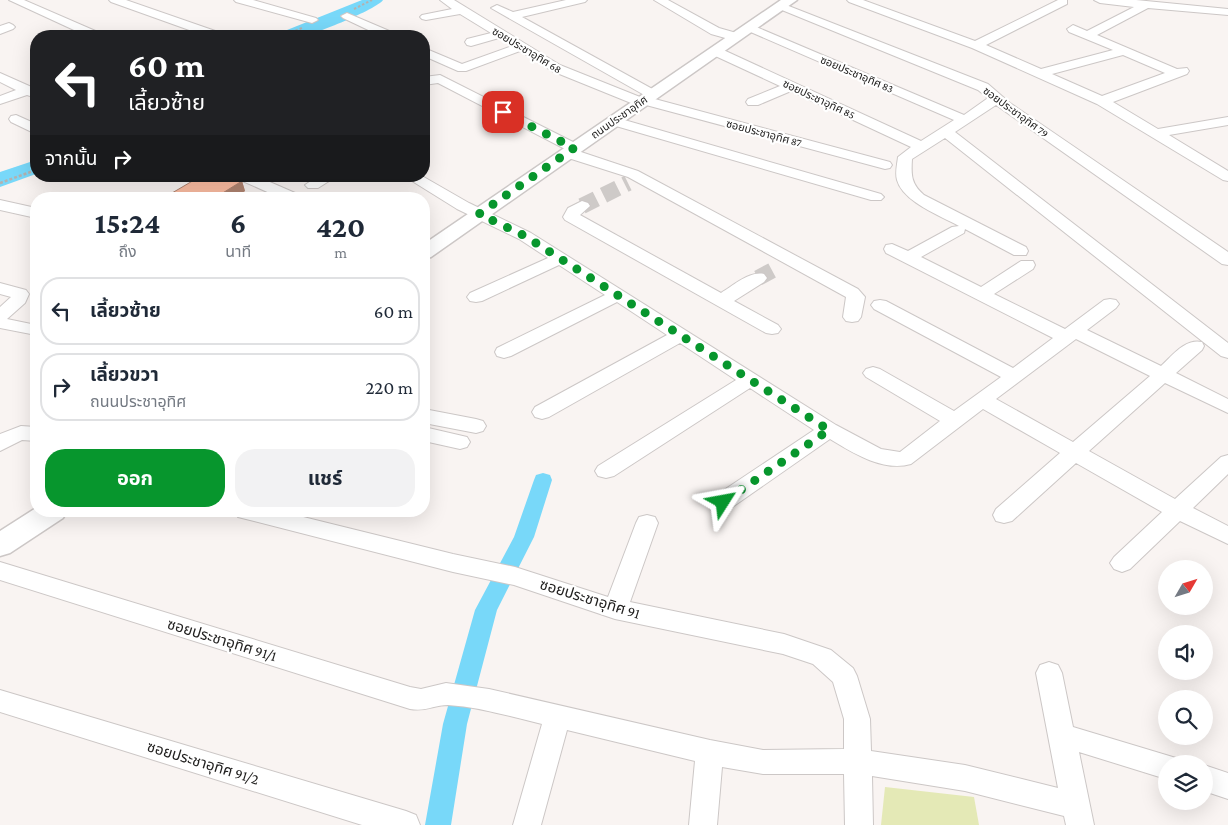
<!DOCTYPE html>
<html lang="th">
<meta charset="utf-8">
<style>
:root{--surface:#fff;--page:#f2f2f3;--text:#1f2937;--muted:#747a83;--line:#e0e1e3;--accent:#07962d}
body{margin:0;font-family:"Crimson Pro","Noto Sans Thai",serif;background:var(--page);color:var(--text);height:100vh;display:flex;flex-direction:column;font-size:19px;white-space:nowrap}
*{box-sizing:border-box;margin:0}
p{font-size:16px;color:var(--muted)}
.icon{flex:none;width:28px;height:28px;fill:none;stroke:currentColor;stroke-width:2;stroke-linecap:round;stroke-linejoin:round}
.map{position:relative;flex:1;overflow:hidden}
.drawer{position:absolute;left:30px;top:192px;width:400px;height:325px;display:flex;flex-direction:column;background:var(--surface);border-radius:20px;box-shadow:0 5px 20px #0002}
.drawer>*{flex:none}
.banner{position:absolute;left:30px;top:30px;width:400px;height:152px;border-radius:20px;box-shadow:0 5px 20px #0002;background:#202124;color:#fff;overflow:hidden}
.needle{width:32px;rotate:51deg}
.controls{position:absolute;left:1158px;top:560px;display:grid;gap:10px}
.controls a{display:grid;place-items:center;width:55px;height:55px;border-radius:50%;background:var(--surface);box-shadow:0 5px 20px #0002;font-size:25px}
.pin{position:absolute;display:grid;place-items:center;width:42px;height:42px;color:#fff;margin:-21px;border-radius:10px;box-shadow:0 2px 8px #0006}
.me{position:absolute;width:55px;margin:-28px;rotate:56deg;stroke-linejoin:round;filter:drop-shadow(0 0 4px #0008)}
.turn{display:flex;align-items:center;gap:18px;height:105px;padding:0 15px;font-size:22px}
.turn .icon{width:65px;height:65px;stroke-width:2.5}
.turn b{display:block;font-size:35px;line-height:42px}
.then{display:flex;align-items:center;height:48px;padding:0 15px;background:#0003;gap:10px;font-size:19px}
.eta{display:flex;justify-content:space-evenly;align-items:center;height:85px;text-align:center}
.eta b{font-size:30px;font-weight:700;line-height:35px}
.primary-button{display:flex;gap:10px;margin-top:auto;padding:10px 15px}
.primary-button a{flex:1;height:58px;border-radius:20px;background:var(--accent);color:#fff;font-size:20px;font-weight:700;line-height:58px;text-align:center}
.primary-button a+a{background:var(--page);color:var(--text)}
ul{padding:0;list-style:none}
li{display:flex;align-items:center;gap:15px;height:68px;margin:0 10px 8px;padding:0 5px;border:2px solid var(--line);border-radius:20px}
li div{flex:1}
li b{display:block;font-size:19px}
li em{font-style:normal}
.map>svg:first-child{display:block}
.green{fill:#e4e9b6}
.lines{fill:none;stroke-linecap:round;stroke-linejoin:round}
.canal{fill:#78d8f9;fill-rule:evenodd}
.river{fill:#78d8f9;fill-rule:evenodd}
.minor-tunnel{stroke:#cecac8;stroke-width:16;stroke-dasharray:16 8;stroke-linecap:butt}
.minor-casing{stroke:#ccc7c6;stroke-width:2}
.major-casing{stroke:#ccc7c6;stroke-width:3}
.path-far1{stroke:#b5b1af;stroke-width:2;stroke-dasharray:2.5 2;stroke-linecap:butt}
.path{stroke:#b5b1af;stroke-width:2.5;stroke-dasharray:3 2;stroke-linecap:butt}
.minor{fill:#fff;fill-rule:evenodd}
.major{fill:#fff;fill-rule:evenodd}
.wall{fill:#d9a38b}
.shaded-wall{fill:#b08471}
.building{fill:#fcbda2;stroke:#b08471}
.route{stroke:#07962d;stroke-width:9;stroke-dasharray:0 16.2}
.labels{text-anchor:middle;stroke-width:4.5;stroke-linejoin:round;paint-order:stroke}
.far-street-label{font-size:11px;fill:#222120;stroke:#fff}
.near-street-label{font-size:15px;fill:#222120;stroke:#fff}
</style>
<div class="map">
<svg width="1228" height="825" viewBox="0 0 1228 825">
<rect width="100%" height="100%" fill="#f9f4f2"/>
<path class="green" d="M885 787 974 797 979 825H881Z"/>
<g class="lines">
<path class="canal" d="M543 473 550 475 552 480 534 537 497 610 467 724 451 825H425L443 724 475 610 514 537 534 480 536 475Z"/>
<path class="river" d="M362 0H383C377 9 314 35 302 36 295 37 286 36 279 36L282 32Z
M36 160V174L0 187V172Z"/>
<path class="minor-tunnel" d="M582 206 628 183
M758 278 773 270"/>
<g class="minor-casing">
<path id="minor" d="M9 0H24L100 33 102 36H87Z
M109 0H126L221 33 223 36H206L111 2Z
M234 0H253L316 18 318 20 312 23 236 2Z
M440 0H454L560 65 640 97 646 96 491 8 497 5 513 12 566 0H587L585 2 522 17 656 91 658 94 651 98 890 162 892 165 890 168 885 169 646 105H636L552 71 520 51 466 71H458L424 56V48L462 64 512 46 499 38 471 46 467 45 465 42 467 39 491 33 460 14 426 20 422 19 420 17 422 15 452 9Z
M654 0H668L719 28 740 34 742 37 736 41 711 34Z
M847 0H863L975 41 1058 0H1067V4L986 45 1041 69 1113 50 1069 32 1067 29 1073 25 1087 31 1134 7 1100 3 1094 0H1136L1228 9V15L1148 8 1097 35 1177 69 1187 68 1189 71 1187 74 1113 102 1158 129 1228 117V125L1169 135 1228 171V181L1223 180 1097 104 972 48 849 2ZM1123 55 1165 73 1102 96 1052 74Z
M781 3 988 84 1010 103 1228 252V265L1222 264 996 105 955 132 1228 343V358L1221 356 945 138 912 159C911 175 911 184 924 195L1026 247 1028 251 1026 255H1014L965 229 964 233 921 257 981 287 1021 261H1033L1035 265 1033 269 994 294 1065 329 1104 300 1110 299 1116 300 1119 304 1116 308 1087 330 1161 366C1172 356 1185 338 1202 342L1204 346 1202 350 1176 373 1228 399V413L1165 383 1089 451 1175 499 1221 457 1228 455V474L1193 508 1228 526V544L1180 521 1130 569 1122 572 1114 569 1110 563 1114 557 1162 512 1076 463 1012 521 1004 523 996 521 993 515 996 509 1060 453 983 409 911 464C883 472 853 453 830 439L731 508 723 510 715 508 712 502 715 496 814 430 750 388 614 476 606 478 598 476 595 471 598 466 736 380 680 343 549 417 542 419 535 417 532 412 535 407 667 335 617 302 511 356 504 358 497 356 495 352 497 348 605 295 559 265 482 301 476 302 470 301 467 297 470 293 548 258 519 239 457 209 404 176H422L469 203 531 233 836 425 881 449 900 452 940 421 866 377 863 373 866 369 873 367 880 369 954 411 1001 377 874 309 871 305 874 301 880 300 886 301 1013 368 1053 338 886 253 884 249 886 245 892 244 908 251 952 227 959 226C941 216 903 202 897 180 895 173 897 165 898 157L911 147 791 91 758 105H748L746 102 748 99 780 86 711 54 709 51 715 47 719 48 921 141 954 120 746 30 744 28 746 26H754L964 115 988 98 978 90 777 8 775 6ZM1076 339 1150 376 1073 442 996 399Z
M347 13 394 33 396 36H381L343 18 341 16Z
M9 23 13 25 15 27 13 29 0 34V26Z
M0 73 36 89V98L27 95 0 104V96L16 90 0 82Z
M440 75 579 145 581 148 578 151 638 171 858 289 865 297 861 317 858 321 852 322 846 321 843 317 846 297 628 177 562 156 560 153 565 149 438 83 424 85V77Z
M16 115 36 124V134L11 122 9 119 11 116Z
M614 117 881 194 884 197 881 200H871L609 124 607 121 609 118Z
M236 176H256L302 196 305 199H283L238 179Z
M318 176H337L318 188H308L305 185Z
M0 200 36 208V218L0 210Z
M582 201 588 203 590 206 580 215 721 293C733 286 749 271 764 274L767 278 764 282 734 301 778 325 781 329 778 333 772 334 766 333 565 220 563 217 568 208Z
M0 283 26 290 29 294 25 303 7 319 36 325V335L0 328V307L11 297 0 294Z
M424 409 476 419 483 421 486 426 483 431 476 433 424 423Z
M21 426 36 427V441L22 440 0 451V434Z
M424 427 467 437 470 442 467 447 460 449 424 441Z
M235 511H279L453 554 515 567 608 597 636 523 639 517 647 515 655 517 658 523 630 602 784 634 831 650 853 668 857 676 870 719 871 751 965 765 1058 788 1036 673 1040 665 1049 662 1058 665 1062 673 1073 727 1166 755 1176 758 1178 764H1166V779L1079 752 1094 825H1066L1064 816 965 791 872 776 873 825H845L844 774H763L722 767 717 825H689L695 761 567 730 541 825H513L542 724C512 717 480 707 448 705 434 705 426 712 410 709L0 580V562L410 687 421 689 446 683 489 689 710 740 763 750 844 749V719L833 682 813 664 783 654 615 619 514 585 453 572 246 519 238 517Z
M0 690 406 811 416 815 420 825H362L0 712Z
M1204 765 1228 773V799L1204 791Z"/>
</g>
<g class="major-casing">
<path id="major" d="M781 0H797L431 257 424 259V244Z
M36 508V511H67L63 518 10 553 0 556V531Z"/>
</g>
<path class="path-far1" d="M354 9 372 0
M283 36 302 28"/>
<path class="path" d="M0 183 36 170"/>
<use href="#minor" class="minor"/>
<use href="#major" class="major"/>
</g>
<path class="wall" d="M242 181 245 191 232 199H174L172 193Z"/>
<path class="shaded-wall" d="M242 181 245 191 232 199H213Z"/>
<path class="building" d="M201 176H230L242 181 213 199H189L172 193Z"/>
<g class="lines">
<path class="route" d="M503 112 574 148 479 214 525 236 829 430 723 502"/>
</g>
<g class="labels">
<g class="far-street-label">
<text transform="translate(527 50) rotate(31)" y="4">ซอยประชาอุทิศ 68</text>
<text transform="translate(857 74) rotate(23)" y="4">ซอยประชาอุทิศ 83</text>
<text transform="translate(819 99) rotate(25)" y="4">ซอยประชาอุทิศ 85</text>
<text transform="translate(1016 112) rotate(36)" y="4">ซอยประชาอุทิศ 79</text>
<text transform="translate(619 117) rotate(-35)" y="4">ถนนประชาอุทิศ</text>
<text transform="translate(764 133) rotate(15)" y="4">ซอยประชาอุทิศ 87</text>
</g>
<g class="near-street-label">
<text transform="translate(590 599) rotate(17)" y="5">ซอยประชาอุทิศ 91</text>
<text transform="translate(222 640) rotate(17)" y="5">ซอยประชาอุทิศ 91/1</text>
<text transform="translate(203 763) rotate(17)" y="5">ซอยประชาอุทิศ 91/2</text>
</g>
</g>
</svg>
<div class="controls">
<a><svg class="needle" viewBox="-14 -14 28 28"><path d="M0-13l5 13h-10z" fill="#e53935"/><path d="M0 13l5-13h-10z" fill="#747a83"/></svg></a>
<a><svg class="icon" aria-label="sound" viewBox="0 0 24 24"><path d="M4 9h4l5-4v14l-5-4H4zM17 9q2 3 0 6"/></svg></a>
<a><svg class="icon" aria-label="search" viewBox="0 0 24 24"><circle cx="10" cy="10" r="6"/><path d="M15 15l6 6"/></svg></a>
<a><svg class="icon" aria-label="layers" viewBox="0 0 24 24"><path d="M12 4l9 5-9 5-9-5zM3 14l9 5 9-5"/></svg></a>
</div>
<div class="pin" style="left:503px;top:112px;background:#d93025"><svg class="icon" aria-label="arrive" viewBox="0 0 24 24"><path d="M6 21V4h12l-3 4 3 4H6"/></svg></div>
<svg class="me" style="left:723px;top:502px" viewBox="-20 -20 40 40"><path d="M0-17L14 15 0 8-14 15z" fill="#07962d" stroke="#fff" stroke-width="4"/></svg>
<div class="banner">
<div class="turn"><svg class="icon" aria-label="left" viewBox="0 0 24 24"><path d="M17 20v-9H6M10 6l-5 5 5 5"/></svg><div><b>60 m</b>เลี้ยวซ้าย</div></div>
<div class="then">จากนั้น<svg class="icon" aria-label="right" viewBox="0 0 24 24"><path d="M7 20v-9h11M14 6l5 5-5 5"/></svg></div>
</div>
<section class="drawer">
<div class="eta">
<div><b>15:24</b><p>ถึง</p></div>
<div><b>6</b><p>นาที</p></div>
<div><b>420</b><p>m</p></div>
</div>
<ul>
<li><svg class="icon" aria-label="left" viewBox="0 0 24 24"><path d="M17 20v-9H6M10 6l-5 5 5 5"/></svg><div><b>เลี้ยวซ้าย</b></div><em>60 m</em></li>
<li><svg class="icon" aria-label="right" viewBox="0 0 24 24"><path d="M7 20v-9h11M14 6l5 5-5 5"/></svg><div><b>เลี้ยวขวา</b><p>ถนนประชาอุทิศ</p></div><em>220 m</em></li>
</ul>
<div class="primary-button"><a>ออก</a><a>แชร์</a></div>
</section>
</div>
